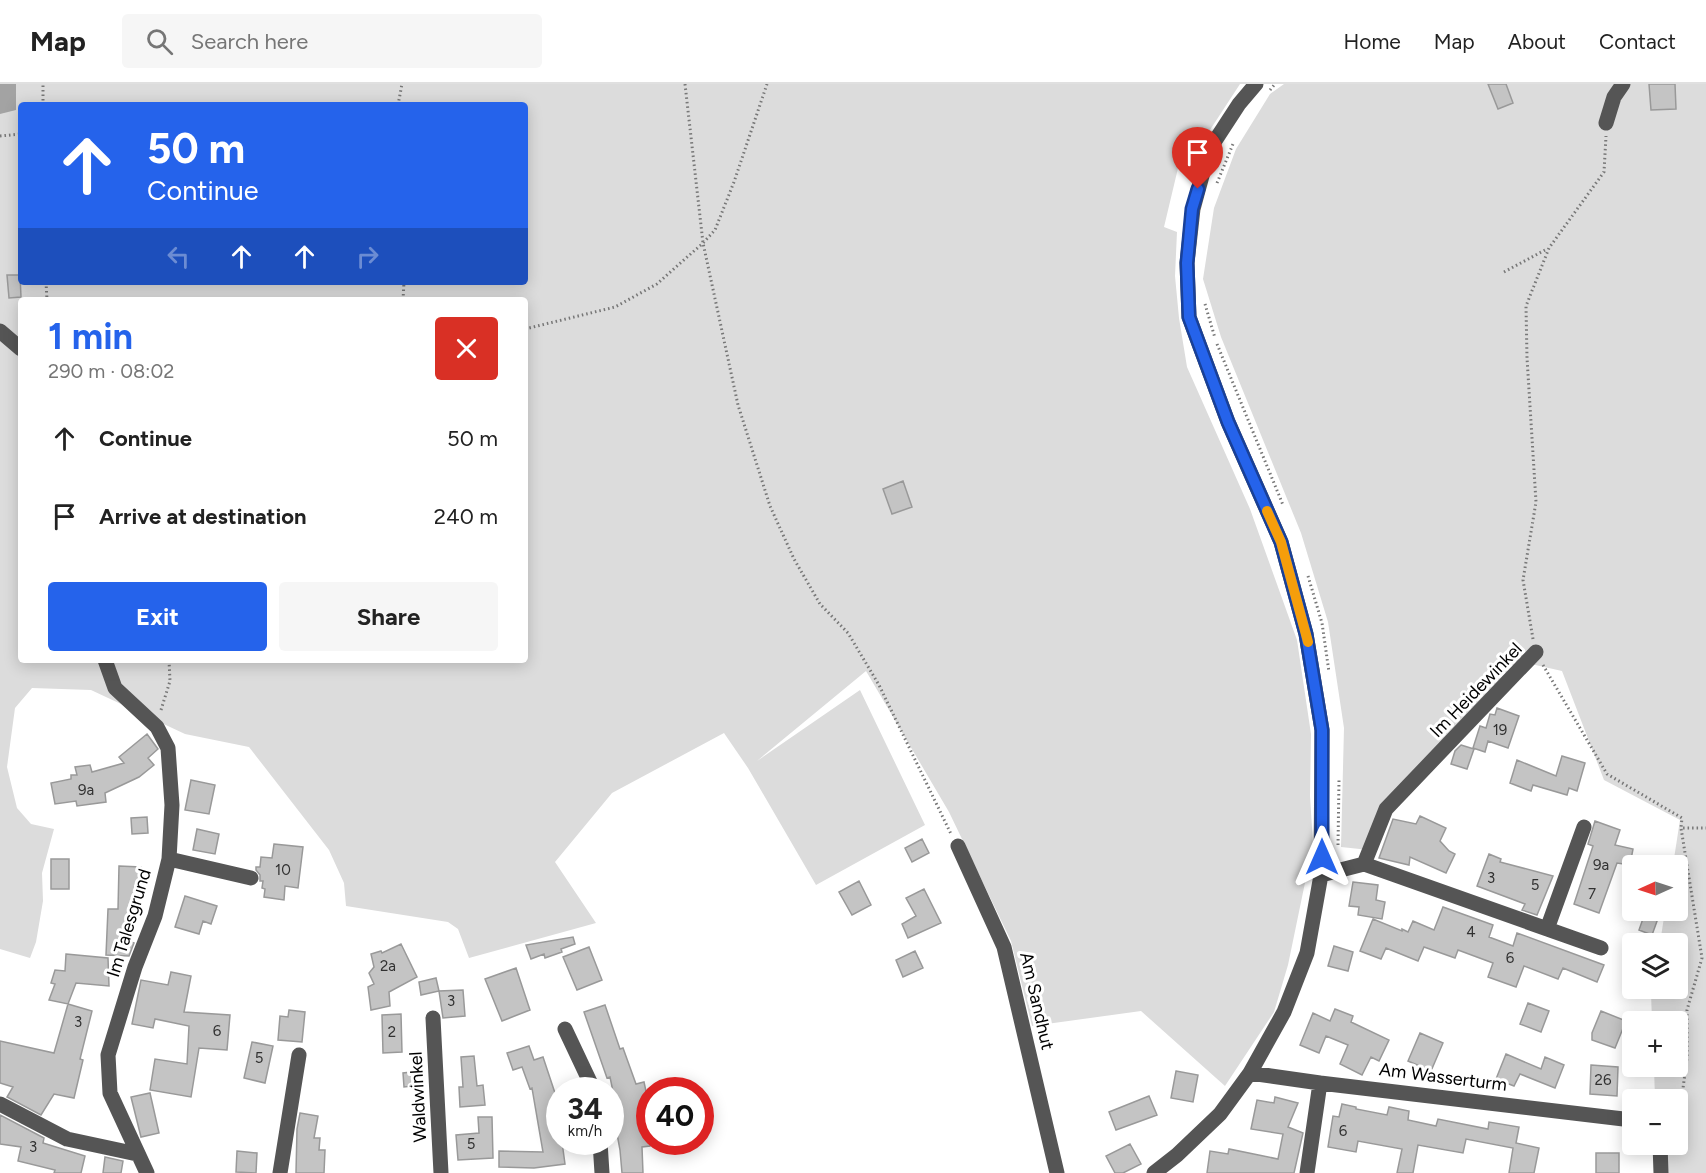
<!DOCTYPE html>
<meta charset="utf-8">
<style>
:root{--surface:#fff;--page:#f6f6f6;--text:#222;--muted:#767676;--line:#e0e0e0;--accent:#2563eb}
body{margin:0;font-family:Figtree,sans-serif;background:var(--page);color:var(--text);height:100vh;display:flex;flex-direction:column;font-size:22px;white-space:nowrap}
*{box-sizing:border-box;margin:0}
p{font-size:20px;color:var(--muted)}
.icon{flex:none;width:33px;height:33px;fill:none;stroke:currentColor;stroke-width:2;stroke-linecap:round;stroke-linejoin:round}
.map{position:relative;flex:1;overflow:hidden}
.side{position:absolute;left:18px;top:213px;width:510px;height:366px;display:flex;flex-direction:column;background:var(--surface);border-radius:6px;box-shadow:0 3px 15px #0003}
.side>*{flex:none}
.banner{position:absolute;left:18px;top:18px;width:510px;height:183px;border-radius:6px;box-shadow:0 3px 15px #0003;background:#2563eb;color:#fff;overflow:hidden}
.needle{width:39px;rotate:267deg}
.fabs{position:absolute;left:1622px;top:771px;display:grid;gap:12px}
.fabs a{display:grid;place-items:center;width:66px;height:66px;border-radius:6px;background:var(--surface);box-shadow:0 3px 15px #0003;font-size:30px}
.speed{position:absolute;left:546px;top:993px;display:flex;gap:12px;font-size:30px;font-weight:700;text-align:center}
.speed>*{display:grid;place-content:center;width:78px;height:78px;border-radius:50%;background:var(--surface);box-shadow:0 3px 15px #0003;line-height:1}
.speed small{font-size:15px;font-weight:400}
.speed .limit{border:9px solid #d22;background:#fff;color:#111}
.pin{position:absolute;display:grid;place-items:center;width:51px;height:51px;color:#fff;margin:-62px -26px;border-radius:50% 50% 50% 0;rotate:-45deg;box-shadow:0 0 6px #0007}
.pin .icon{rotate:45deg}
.me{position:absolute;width:66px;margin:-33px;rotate:0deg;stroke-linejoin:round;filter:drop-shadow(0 0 4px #0008)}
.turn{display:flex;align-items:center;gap:21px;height:126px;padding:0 30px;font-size:27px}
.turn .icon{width:78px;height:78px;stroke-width:2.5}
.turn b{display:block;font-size:42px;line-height:51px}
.lanes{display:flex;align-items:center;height:57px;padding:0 30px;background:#0003;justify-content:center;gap:30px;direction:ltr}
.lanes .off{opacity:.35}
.round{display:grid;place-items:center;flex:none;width:63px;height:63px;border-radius:6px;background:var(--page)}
.headline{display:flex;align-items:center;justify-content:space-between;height:102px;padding:0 30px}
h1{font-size:36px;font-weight:700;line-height:45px;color:var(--accent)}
.primary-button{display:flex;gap:12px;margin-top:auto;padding:12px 30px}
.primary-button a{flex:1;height:69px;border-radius:6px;background:var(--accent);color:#fff;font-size:24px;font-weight:700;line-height:69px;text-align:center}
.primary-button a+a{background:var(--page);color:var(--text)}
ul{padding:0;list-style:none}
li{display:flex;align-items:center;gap:18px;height:78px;padding:0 30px}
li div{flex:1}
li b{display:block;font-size:22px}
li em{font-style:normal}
header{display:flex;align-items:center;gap:36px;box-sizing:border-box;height:84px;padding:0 30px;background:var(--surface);border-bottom:2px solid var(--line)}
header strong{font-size:28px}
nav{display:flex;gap:33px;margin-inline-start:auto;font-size:21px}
.search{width:420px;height:54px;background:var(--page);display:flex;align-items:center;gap:15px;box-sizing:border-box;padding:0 21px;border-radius:6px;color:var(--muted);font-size:22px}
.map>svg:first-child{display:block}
.green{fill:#dcdcdc;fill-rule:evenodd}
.water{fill:#a3a3a3}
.building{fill:#c4c4c4;stroke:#999;stroke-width:1.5}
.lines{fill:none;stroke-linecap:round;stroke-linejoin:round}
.path{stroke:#777;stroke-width:3;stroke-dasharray:1.5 3;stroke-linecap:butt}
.minor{stroke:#555;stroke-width:15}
.route-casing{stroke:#184099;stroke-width:15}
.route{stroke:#2563eb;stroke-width:10}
.slow{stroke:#f59e0b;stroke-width:10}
.labels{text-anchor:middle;stroke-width:6;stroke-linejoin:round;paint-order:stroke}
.number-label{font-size:15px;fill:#313131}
.street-label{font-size:18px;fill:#000;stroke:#fff}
</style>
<header>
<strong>Map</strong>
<div class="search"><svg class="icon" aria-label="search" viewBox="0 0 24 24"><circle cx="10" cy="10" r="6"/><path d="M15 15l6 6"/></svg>Search here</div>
<nav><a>Home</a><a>Map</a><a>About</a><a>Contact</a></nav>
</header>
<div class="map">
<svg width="1706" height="1089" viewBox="0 0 1706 1089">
<rect width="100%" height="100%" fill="#fff"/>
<path class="green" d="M0 0H1240L1208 49 1189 50 1179 80 1164 143 1177 148 1175 192 1179 234 1187 283 1250 425 1297 556 1311 650 1310 712 1313 760 1288 881 1274 928 1225 1002 1141 927 1032 942 1011 857 949 728 866 587 757 677 860 606 925 741 816 801 748 684 724 649 612 709 555 778 596 839 469 874 458 845 448 838 346 822 344 799 329 766 249 663 185 650 91 606 32 604 15 624 7 683 17 724 31 740 54 745 42 789 43 817 36 858 30 874 0 865ZM21 21H525V198H21ZM21 216H525V576H21Z
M1284 0H1706V1089H1657L1656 1061 1677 1060V1016L1655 1015 1654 983 1677 982V938L1652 937 1651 909 1652 905 1677 904V860L1660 859 1665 827 1677 826V782L1673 781 1680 736 1604 696 1562 587 1531 580 1382 723 1369 766 1341 763 1344 644 1328 538 1301 449 1221 253 1203 195 1214 124 1236 65 1270 10Z"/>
<path class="water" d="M0 0H16V26L0 30Z"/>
<path class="building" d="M1488 0H1506L1513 19 1498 25Z
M1649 0H1675L1676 25 1651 26Z
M7 191H20L21 213 9 214Z
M903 397 912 423 892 430 883 405Z
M1497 624 1519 632 1508 664 1488 657 1485 668 1473 664 1480 642 1486 644 1490 630 1495 631Z
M147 650 158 665 148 674 154 681 139 693 105 709 106 718 77 722 76 717 55 720 51 699 71 695V691H77L75 683 90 681 92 688 124 679 119 673Z
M1461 661 1474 665 1467 685 1451 680 1455 667Z
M1562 672 1585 679 1577 707 1569 704 1567 711 1533 701 1531 707 1510 699 1517 676 1556 692Z
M191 696 215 701 209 730 185 726Z
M1420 732 1446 744 1440 757 1449 767 1455 770 1446 789 1410 773 1409 781 1379 774 1393 735 1416 740Z
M147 733 148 749 132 750 131 734Z
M1595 737 1620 746 1615 761 1633 765 1630 781 1617 779 1599 829 1574 820 1593 762 1588 760Z
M197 745 219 750 215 770 193 766Z
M922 755 929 769 912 778 905 764Z
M274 760 303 763 298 804 285 802 284 816 264 813 265 805 262 804 263 797H260V791L256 786V783H260L261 773 272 774Z
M1489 770 1501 775 1500 778 1553 792 1537 831 1522 826 1525 820 1477 802Z
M51 775H69V805H51Z
M119 782 141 783V803H134L131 858 134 859 129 872 106 871 108 825H118Z
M859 797 871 821 852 831 839 808Z
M1353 798 1378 801 1376 816 1385 818 1382 835 1358 831 1359 823 1349 822Z
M924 805 941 839 908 854 902 840 916 832 906 814Z
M185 812 217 822 211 840 203 837 199 850 175 843Z
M1443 823 1493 841 1489 853 1513 862 1517 849 1604 881 1597 898 1563 884 1558 895 1524 882 1516 903 1488 893 1493 879 1458 866 1455 874 1424 863 1418 877 1386 864 1381 875 1360 867 1373 835 1402 847V845L1408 848 1413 837 1434 846Z
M1646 826H1661L1652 851 1639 846Z
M573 853 575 860 561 865 562 868 545 874 544 870 531 875 526 861Z
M401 860 417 893 389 908 390 922 371 926 368 903 374 900 369 889 374 883 371 870 381 867 382 869Z
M1334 862 1353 868 1348 887 1328 882Z
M589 863 602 896 577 906 563 873Z
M915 867 923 884 903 893 896 876Z
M66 870 108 874 109 902 76 899 68 920 49 916 55 900 51 899 55 886 65 887Z
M516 884 530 926 502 937 485 895Z
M171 888 191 892 184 928 230 931 227 966 199 964 191 1013 150 1006 155 975 187 980 189 942 155 935 153 944 132 940 141 896 168 901Z
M436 894 439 907 421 911 419 898Z
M463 906 465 932 443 934 439 907Z
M1528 919 1549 927 1541 948 1520 940Z
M68 920 92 927 80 975 83 976 74 1014 54 1010 41 1031 7 1013 13 1003 0 999V957L54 969Z
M605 921 620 965 623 964 636 1000 644 998 649 1021 650 1062 642 1063 643 1089H622L620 1066 613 1028 617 1027 610 993 607 994 584 928Z
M1335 925 1353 932 1351 938 1389 956 1379 977 1371 973 1362 991 1340 980 1348 961 1326 952 1319 969 1300 961 1313 929 1330 937Z
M289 926 305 928 302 958 278 956 280 932 288 933Z
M1601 927 1626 937 1615 964 1592 956V949Z
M401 930 402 968 383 969 382 931Z
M1420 949 1443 959 1431 987 1408 977Z
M252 958 273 962 265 999 244 994Z
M529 962 534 976 543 973 556 1012 560 1011V1058H562L565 1080 534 1084 499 1083V1067L543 1068 532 1004 530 1005 522 983 513 986 507 969Z
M1506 970 1541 985 1545 973 1564 981 1555 1004 1520 990 1514 1002 1496 995Z
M474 972 477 1002 483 1001 485 1021 460 1023 459 1003H463L461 973Z
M1591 981 1618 983 1617 1012 1590 1010Z
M420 987 421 1001 404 1003 403 989Z
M1176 987 1198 991 1193 1018 1171 1014Z
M150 1009 159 1049 141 1053 131 1013Z
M1149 1012 1157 1031 1116 1046 1109 1028Z
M1275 1013 1298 1019 1288 1043 1303 1049 1294 1089H1207L1210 1067 1228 1070 1229 1065 1278 1075 1283 1050 1251 1045 1257 1016 1274 1019Z
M1342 1020 1356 1023V1025L1387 1031 1389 1023 1409 1027 1408 1036 1436 1042 1438 1035 1488 1045 1489 1038 1519 1043 1516 1059 1539 1064 1534 1089H1509L1513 1064 1466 1055 1463 1069 1418 1061 1413 1089H1397L1402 1065 1358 1057 1356 1068 1328 1063 1333 1032 1339 1033Z
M300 1029 318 1032 314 1054H320L319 1066H325L324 1089H296L297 1045Z
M0 1031 44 1054 43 1059 85 1072 81 1089H54L55 1086 18 1077 21 1063 0 1060Z
M478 1033H492L493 1074 458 1076 456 1051 479 1049Z
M1130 1060 1141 1080 1123 1089H1115L1106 1072Z
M237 1067 257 1069 256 1089 236 1088Z
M1596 1069H1619V1089H1596Z
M105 1073 123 1077 121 1089H103Z"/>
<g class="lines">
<path class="path" d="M685 0 703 159 738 321 770 422 794 475 820 520 848 549 879 601 951 750
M1270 6 1275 0
M43 21V0
M398 21 402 0
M0 52 21 50
M1217 99 1233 60
M1504 188 1547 165
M46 198 47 216
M403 216 404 198
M1205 220 1215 254
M525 245 615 223 657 200 703 159 715 146 734 98 767 0
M1217 260 1283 421
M1308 492 1322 539 1329 588
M1533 555 1523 496 1536 418 1527 274 1526 222 1549 164 1604 88 1606 52
M1543 581 1607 690 1682 734 1681 744
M161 626 170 597 169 576
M1338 761 1339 696
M1677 1028 1680 1027 1687 974V926L1702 874 1681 744H1706"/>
<path class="minor" d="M1606 39 1614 13 1623 0
M0 247 21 265
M105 576 115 604 157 643 168 664 172 721 169 775 155 832 135 883 108 971 110 1009 147 1089
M958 762 1004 863 1057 1089
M169 775 251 794
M1364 780 1386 725 1536 568
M1321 791 1364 780 1601 864
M1547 845 1584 743
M433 934 441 1089
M565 945 590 998 592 1006
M1250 989 1320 999 1632 1036
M0 1020 67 1055 137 1070
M600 1058 602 1089
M1660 1060 1661 1089
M280 1089 299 971
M1154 1089 1177 1071 1220 1030 1250 989 1284 928 1307 869 1321 791 1322 646 1306 550 1281 458 1228 338 1189 233 1187 179 1193 125 1209 66 1239 20 1256 0
M1307 1089 1320 999"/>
</g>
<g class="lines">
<g class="route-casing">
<path id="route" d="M1198 105 1192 125 1187 179 1189 233 1228 338 1281 458 1306 550 1322 646V773"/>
</g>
<use href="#route" class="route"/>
<path class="slow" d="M1267 427 1281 458 1308 558"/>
</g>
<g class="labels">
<g class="number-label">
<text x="1500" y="651">19</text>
<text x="86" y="711">9a</text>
<text x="1601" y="786">9a</text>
<text x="283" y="791">10</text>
<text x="1491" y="799">3</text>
<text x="1535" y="806">5</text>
<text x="1592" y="815">7</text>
<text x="1471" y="853">4</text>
<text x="1510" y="879">6</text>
<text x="388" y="887">2a</text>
<text x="451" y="922">3</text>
<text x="78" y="943">3</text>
<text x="217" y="952">6</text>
<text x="392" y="953">2</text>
<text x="259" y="979">5</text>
<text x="1603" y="1001">26</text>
<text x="1343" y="1052">6</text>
<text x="471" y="1065">5</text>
<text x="33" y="1068">3</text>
</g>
<g class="street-label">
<text transform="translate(1476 606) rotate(-46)" y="6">Im Heidewinkel</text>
<text transform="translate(129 839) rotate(-73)" y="6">Im Talesgrund</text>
<text transform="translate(1037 917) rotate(77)" y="6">Am Sandhut</text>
<text transform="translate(1443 993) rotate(7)" y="6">Am Wasserturm</text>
<text transform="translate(418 1013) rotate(-93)" y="6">Waldwinkel</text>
</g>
</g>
</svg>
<div class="fabs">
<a><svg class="needle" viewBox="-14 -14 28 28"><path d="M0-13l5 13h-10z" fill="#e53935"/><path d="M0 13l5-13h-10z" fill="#767676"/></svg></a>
<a><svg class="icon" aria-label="layers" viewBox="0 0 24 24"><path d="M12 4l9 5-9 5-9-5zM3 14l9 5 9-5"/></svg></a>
<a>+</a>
<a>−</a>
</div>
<div class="speed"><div>34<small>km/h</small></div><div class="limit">40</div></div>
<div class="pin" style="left:1198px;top:105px;background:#d93025"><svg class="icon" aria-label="arrive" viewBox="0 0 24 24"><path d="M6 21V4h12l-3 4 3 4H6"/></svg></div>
<svg class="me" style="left:1322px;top:773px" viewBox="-20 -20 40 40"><path d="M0-17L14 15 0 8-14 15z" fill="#2563eb" stroke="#fff" stroke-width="4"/></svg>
<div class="banner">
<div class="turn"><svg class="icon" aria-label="ahead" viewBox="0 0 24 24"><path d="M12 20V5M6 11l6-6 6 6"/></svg><div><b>50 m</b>Continue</div></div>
<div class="lanes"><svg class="icon off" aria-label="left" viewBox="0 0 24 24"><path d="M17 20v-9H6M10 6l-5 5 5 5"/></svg><svg class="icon" aria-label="ahead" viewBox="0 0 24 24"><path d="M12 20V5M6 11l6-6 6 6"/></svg><svg class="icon" aria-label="ahead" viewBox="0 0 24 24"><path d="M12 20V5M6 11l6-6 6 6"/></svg><svg class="icon off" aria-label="right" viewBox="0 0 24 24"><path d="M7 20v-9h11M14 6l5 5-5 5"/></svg></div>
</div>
<section class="side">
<div class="headline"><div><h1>1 min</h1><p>290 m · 08:02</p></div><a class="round" style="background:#d93025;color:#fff"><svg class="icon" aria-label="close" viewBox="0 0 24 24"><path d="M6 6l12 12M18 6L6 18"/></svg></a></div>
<ul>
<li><svg class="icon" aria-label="ahead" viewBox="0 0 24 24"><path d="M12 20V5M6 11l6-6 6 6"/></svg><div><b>Continue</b></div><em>50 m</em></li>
<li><svg class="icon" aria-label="arrive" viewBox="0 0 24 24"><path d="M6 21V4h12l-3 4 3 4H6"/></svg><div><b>Arrive at destination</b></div><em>240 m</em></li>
</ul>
<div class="primary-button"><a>Exit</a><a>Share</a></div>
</section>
</div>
